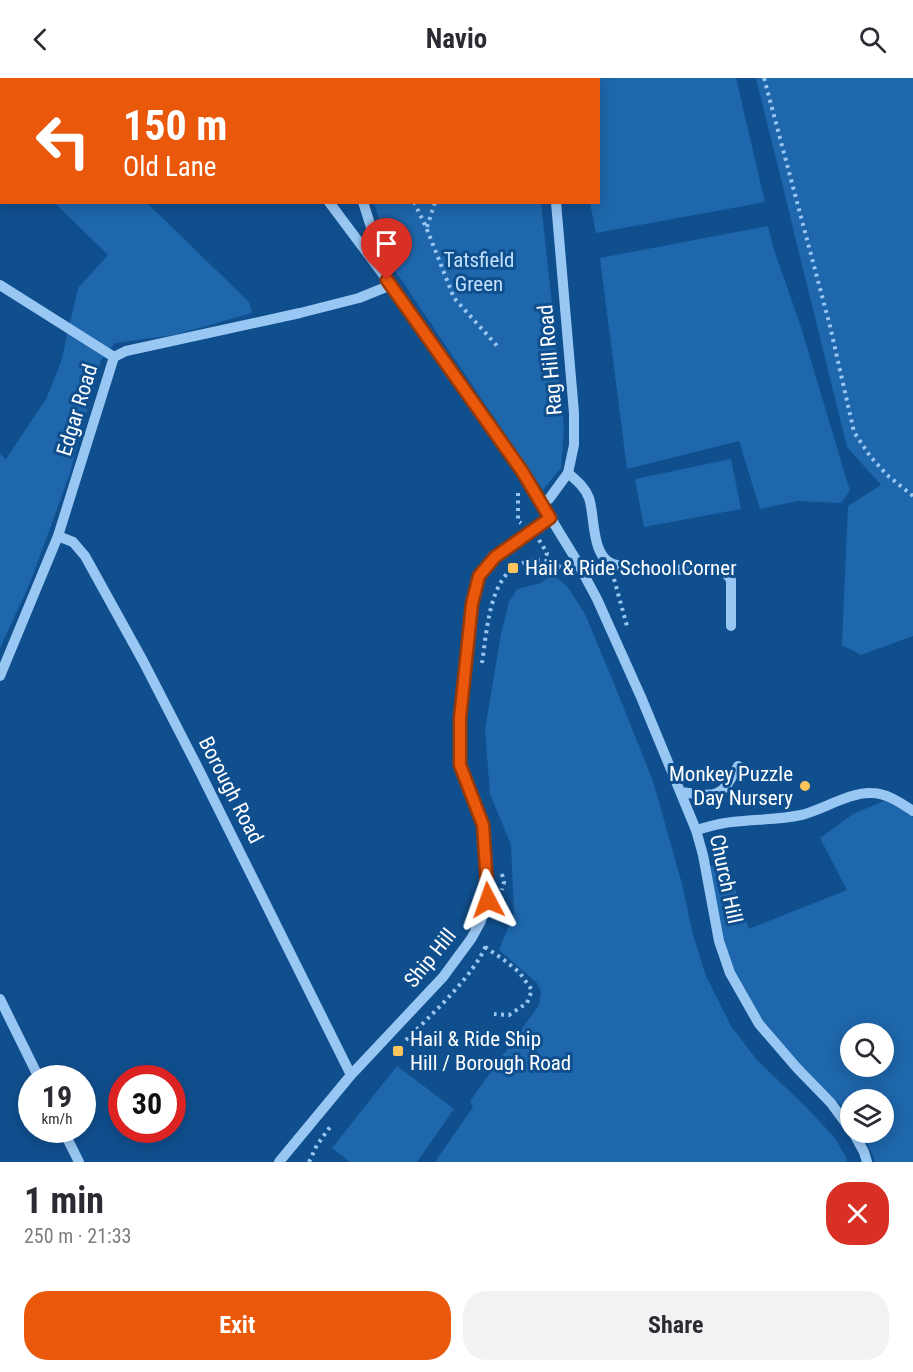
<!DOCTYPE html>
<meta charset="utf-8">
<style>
:root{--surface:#fff;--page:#f2f2f3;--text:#2b2b33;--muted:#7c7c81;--accent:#ea580c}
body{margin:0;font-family:"Roboto Condensed",sans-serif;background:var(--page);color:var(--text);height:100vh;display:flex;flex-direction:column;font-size:22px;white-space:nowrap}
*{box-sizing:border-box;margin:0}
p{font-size:20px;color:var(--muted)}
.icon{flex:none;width:33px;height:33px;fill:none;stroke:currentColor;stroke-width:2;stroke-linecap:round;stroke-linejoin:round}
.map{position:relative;height:1084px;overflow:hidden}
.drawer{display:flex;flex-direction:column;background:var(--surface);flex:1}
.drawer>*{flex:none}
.banner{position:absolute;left:0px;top:0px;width:600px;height:126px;box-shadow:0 3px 15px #0003;background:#ea580c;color:#fff;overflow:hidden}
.tools{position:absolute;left:840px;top:945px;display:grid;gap:12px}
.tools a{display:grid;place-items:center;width:54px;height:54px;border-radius:50%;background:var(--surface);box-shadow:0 3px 15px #0003;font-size:30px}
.speed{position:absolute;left:18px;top:987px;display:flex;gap:12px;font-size:30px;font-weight:700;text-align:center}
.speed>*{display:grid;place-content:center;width:78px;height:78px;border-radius:50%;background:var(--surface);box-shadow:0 3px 15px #0003;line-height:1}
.speed small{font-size:15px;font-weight:400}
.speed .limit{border:9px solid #d22;background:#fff;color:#111}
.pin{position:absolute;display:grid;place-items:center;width:51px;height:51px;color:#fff;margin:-62px -26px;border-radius:50% 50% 50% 0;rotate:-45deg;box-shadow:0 0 6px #0007}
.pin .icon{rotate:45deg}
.me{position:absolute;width:66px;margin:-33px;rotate:356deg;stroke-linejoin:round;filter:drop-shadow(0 0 4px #0008)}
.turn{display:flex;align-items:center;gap:21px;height:126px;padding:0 24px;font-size:27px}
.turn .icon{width:78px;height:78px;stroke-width:2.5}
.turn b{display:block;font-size:42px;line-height:51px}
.round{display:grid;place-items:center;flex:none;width:63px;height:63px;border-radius:24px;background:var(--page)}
.headline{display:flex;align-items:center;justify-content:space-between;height:102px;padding:0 24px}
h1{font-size:36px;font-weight:700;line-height:45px}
.button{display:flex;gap:12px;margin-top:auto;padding:12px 24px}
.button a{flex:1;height:69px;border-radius:24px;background:var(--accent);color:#fff;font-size:24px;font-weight:700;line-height:69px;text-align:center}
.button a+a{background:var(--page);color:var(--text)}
header{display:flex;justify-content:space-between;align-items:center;height:78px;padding:0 24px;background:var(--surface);font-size:27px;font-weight:700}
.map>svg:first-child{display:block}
.green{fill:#1e67ac;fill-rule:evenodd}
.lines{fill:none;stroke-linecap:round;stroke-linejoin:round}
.path{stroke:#99c7f3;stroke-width:4;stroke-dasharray:3 4.5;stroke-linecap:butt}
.minor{stroke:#99c7f3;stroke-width:10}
.route-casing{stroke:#983908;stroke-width:15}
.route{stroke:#ea580c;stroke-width:10}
.poi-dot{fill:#ffc55a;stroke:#104f8e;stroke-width:2}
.labels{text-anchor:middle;stroke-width:6;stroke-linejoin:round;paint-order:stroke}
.park-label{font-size:21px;fill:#c0e0fd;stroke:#104f8e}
.street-label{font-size:21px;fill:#fff;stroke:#104f8e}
.poi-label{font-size:21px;fill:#fff;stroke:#104f8e;text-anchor:start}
</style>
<header><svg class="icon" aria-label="back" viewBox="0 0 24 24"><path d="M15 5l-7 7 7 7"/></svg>Navio<svg class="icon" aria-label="search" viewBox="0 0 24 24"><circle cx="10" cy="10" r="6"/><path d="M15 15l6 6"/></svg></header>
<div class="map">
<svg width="913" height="1084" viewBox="0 0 913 1084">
<rect width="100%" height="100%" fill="#104f8e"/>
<path class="green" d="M568 0H736L765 124 596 155 590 125 598 124V2H569Z
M756 0H913V558L861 577 842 567 848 428 881 407 847 369Z
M55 125H147L249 224 252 235 174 257 115 265 101 282 69 398 30 505 0 570V376L6 381 46 321 61 284 78 210 108 177Z
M374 125H541L554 245 564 351 561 390 543 412 396 194Z
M768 148 773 169 800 246 850 413 841 425 798 423 760 431 739 363 627 391 600 180Z
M731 381 741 431 644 449 635 401Z
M552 496 567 508 585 536 615 608 653 703 682 806 693 857 706 898 731 948 756 981 807 1030 834 1059 846 1079 847 1084H435L473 1029 470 1023 539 927 541 914 537 905 499 872 514 835 511 767 490 716 485 652 501 556 509 524 517 511 541 505Z
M891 720 913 739V1084H875L873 1077 861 1055 884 1054V1022H850V1035L811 1000 761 945 740 910 726 874 709 789 725 783 749 851 847 812 820 760 853 736ZM850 956H884V988H850Z
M397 988 454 1031 417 1084H350L332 1070Z"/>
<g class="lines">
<path class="path" d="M351 0 352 2
M764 0 830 248 854 354 870 378 887 397 913 418
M477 2 478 0
M414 124 426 149 454 220 499 270
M427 149 435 124
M518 415V443L521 445
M539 462 547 475 545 482
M614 501 627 548
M482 585C487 554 489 496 523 485 540 479 549 483 564 491
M502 796 504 804 502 812
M485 869 504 882 519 894 532 912 527 925 509 937 494 936
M406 962C431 937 475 897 487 865
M309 1084 317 1067 330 1049"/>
<path class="minor" d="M219 0 221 2
M320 0 321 2
M538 0V2
M329 124 391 207 522 393 575 480 597 521 641 619 696 752 703 777 719 863 730 895 759 946 797 990 831 1025 850 1051
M363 124 385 193
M0 207 114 279
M568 395C576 402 585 409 589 420 595 437 591 479 613 486 629 491 669 493 687 491 702 490 707 488 723 491L731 502V548
M542 425 549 421 568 395 574 367V335L556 124
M58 458 73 464 85 478 143 583 196 686 351 997
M0 598 58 458 114 279 126 273 300 235 359 220 391 207
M681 714C717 719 721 721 738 688
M696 752C708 749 720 745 732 744 755 741 778 742 801 737 822 732 850 714 871 715 887 715 901 725 913 733
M0 921 39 1000
M63 1052 79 1084
M853 1054 864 1074 867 1084
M279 1084 351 997 443 899 471 861 481 843 487 822 483 747 460 687V640L472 526 479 498 495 479 550 439"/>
</g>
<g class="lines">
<g class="route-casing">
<path id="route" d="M387 202 522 393 550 440 495 479 479 498 472 526 460 640V687L483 747 488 822"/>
</g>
<use href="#route" class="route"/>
</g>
<g class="poi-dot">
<rect x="507" y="484" width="12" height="12" rx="3"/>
<circle cx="805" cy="708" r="6"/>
<rect x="392" y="967" width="12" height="12" rx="3"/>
</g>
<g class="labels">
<g class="park-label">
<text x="479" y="189">Tatsfield<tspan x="479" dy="24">Green</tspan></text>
</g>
<g class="street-label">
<text transform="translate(550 282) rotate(-95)" y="7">Rag Hill Road</text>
<text transform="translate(77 332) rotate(-73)" y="7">Edgar Road</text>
<text transform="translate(231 712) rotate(63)" y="7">Borough Road</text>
<text transform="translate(726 801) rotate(78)" y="7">Church Hill</text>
<text transform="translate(430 880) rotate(-51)" y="7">Ship Hill</text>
</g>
<g class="poi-label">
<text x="525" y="497">Hail &amp; Ride School Corner</text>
<text x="793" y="703" text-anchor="end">Monkey Puzzle<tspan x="793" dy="24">Day Nursery</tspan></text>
<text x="410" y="968">Hail &amp; Ride Ship<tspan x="410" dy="24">Hill / Borough Road</tspan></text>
</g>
</g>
</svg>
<div class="tools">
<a><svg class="icon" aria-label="search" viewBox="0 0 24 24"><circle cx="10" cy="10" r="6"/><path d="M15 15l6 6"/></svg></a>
<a><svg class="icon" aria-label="layers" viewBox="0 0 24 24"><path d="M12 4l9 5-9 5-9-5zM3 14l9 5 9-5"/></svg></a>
</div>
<div class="speed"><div>19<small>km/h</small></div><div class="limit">30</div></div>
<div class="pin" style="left:387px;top:202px;background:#d93025"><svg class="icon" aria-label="arrive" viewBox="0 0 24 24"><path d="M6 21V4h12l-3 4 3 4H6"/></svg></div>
<svg class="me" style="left:488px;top:822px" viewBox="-20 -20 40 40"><path d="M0-17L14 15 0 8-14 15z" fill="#ea580c" stroke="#fff" stroke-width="4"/></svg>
<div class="banner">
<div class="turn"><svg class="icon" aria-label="left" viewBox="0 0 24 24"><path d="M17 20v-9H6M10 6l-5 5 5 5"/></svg><div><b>150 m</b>Old Lane</div></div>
</div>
</div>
<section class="drawer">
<div class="headline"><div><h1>1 min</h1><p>250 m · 21:33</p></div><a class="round" style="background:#d93025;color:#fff"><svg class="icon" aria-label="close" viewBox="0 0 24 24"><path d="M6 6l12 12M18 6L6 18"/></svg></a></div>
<div class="button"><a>Exit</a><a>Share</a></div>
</section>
